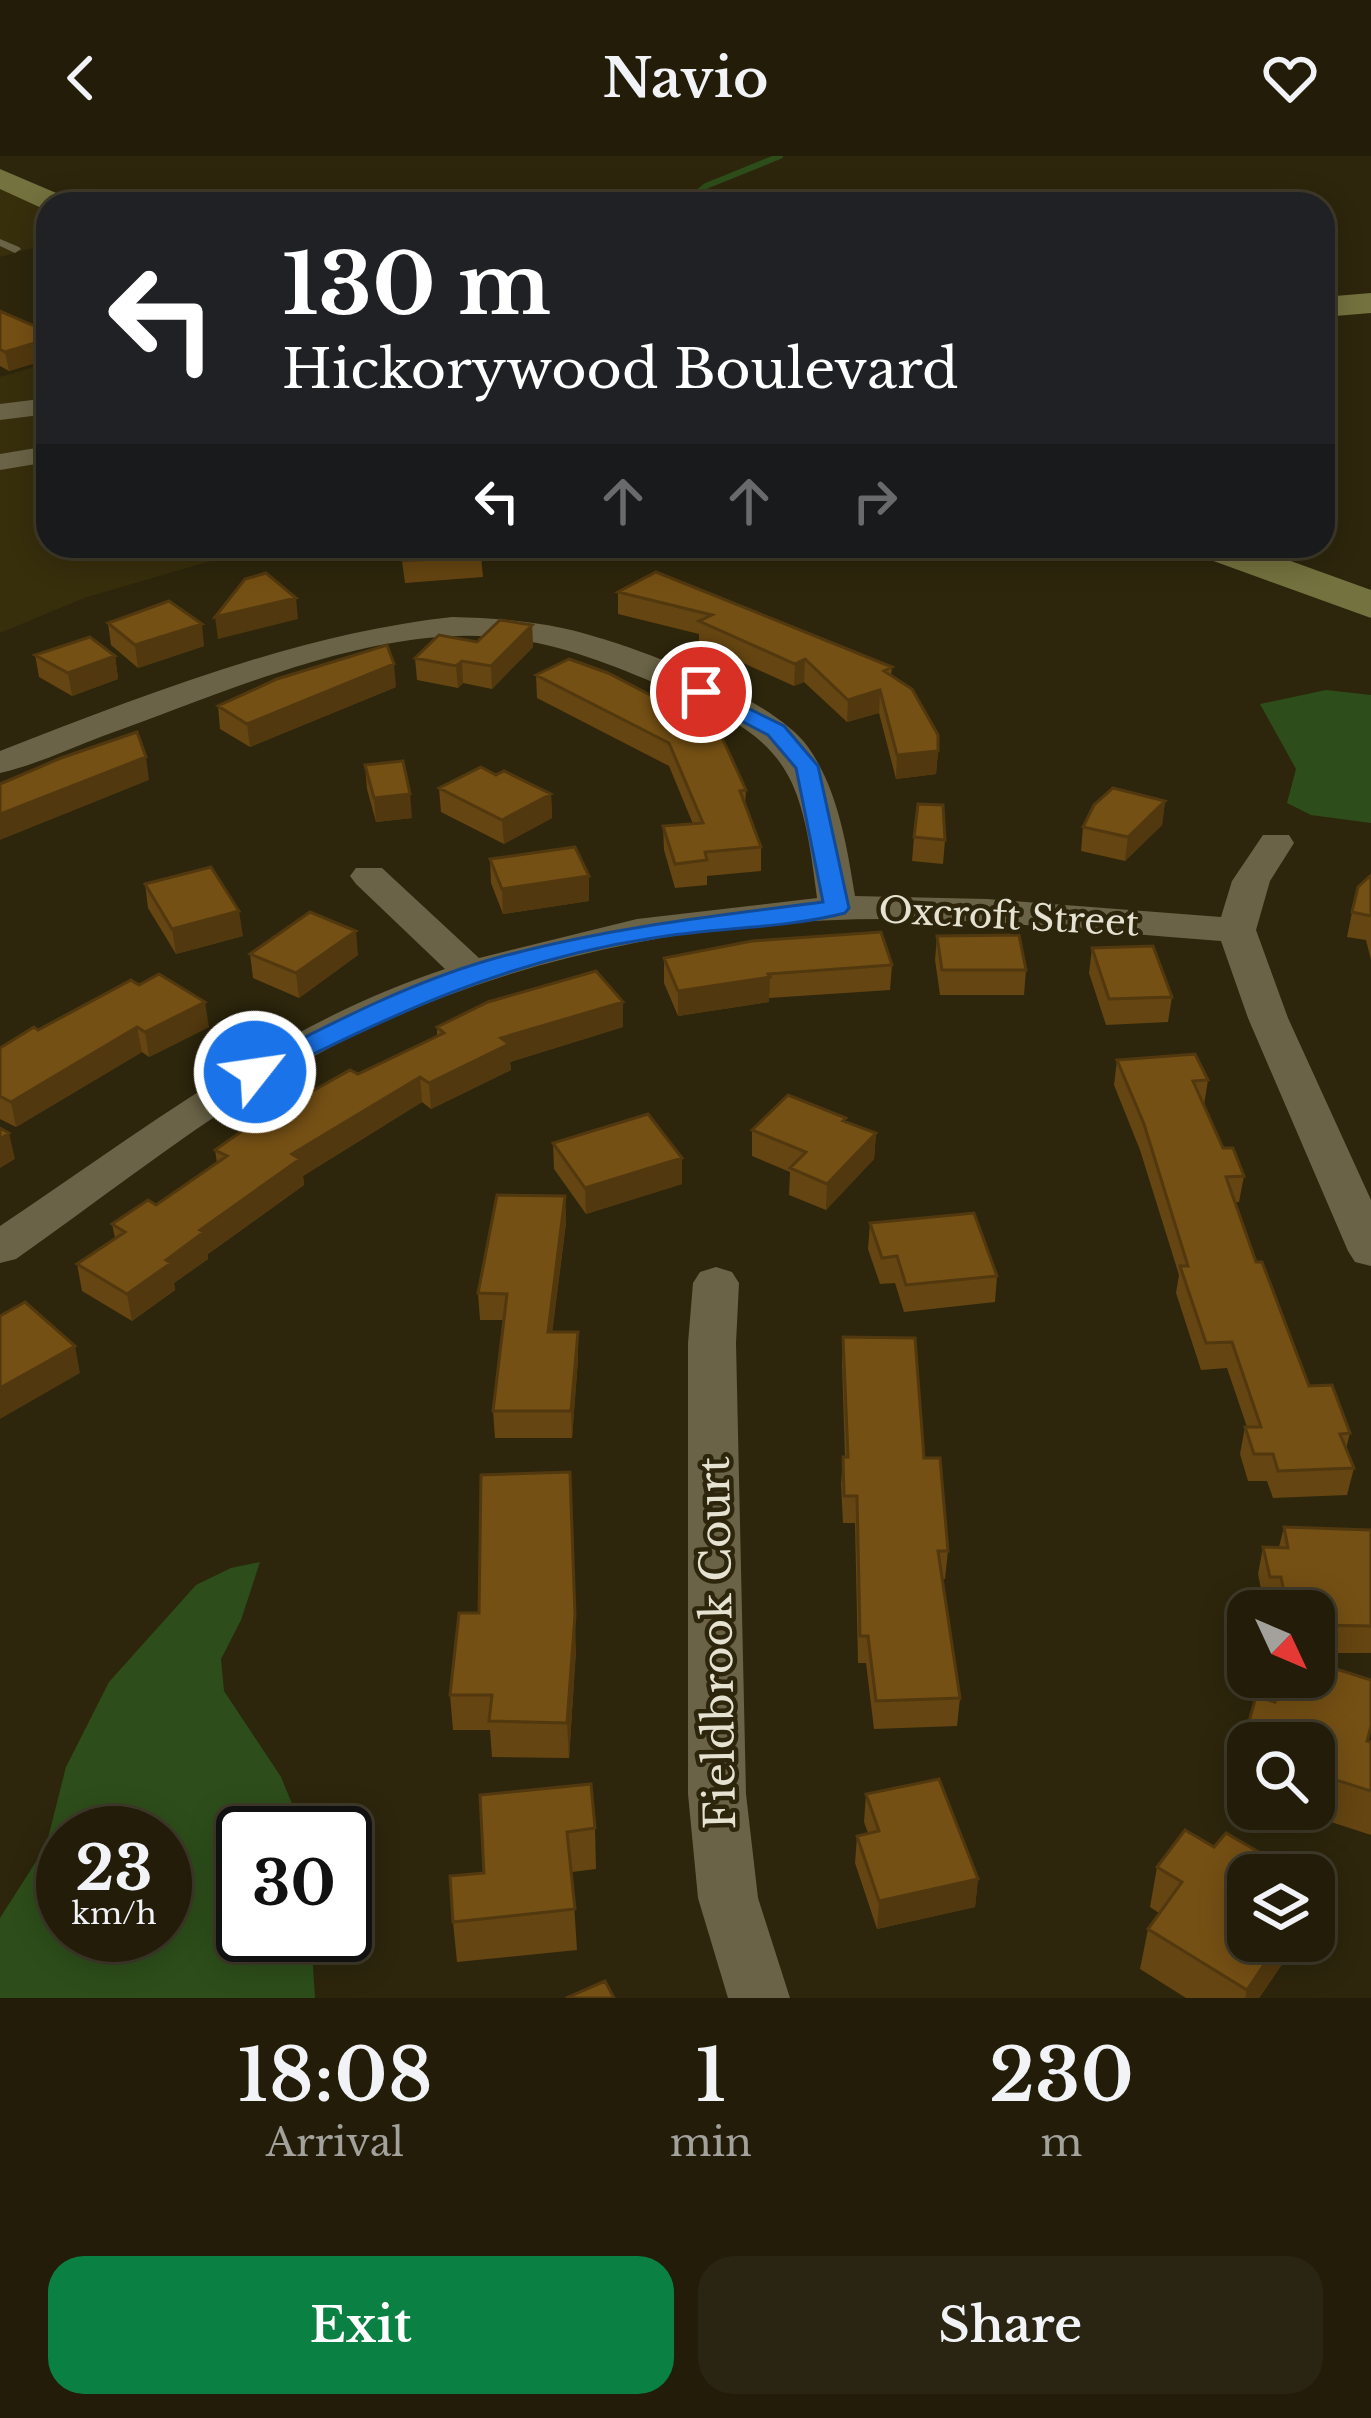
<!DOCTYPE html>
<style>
:root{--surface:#221c09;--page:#2a2512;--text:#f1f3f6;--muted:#a2a19c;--line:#3f3a2a;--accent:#0b8043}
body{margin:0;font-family:"Libre Baskerville",serif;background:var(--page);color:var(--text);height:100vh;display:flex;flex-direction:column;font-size:45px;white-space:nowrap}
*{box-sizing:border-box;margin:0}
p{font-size:39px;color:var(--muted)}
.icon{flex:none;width:66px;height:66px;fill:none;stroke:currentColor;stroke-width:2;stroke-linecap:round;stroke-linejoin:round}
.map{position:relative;height:1842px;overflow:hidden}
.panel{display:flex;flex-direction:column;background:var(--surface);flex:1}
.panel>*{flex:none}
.hud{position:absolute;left:36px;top:36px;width:1299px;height:366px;border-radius:36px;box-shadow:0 6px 30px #0003,0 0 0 3px var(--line);background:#202124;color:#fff;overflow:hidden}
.needle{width:78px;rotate:134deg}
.tools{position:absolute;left:1227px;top:1434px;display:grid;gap:24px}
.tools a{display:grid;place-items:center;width:108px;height:108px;border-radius:24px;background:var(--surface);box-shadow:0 6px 30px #0003,0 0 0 3px var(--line);font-size:60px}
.speed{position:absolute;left:36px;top:1650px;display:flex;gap:24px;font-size:60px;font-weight:700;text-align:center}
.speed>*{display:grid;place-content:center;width:156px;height:156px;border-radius:50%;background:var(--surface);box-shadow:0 6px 30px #0003,0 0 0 3px var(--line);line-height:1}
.speed small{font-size:30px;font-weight:400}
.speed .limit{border:6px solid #111;border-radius:18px;background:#fff;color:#111}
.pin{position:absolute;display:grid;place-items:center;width:102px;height:102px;color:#fff;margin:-51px;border:6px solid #fff;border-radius:50%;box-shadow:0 3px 12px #0007}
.me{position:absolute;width:132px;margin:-66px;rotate:60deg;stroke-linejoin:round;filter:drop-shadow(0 0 9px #0008)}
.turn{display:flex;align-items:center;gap:42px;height:252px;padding:0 48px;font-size:54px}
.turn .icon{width:156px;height:156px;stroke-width:2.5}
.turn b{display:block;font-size:84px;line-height:102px}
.lanes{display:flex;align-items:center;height:114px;padding:0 48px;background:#0003;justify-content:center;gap:60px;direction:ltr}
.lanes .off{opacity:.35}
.eta{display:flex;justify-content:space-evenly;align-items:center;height:204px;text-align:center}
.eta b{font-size:72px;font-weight:600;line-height:84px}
.cta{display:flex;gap:24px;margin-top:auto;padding:24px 48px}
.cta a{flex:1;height:138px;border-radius:36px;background:var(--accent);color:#fff;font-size:48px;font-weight:600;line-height:138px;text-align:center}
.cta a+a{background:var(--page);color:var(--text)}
header{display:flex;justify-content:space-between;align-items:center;height:156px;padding:0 48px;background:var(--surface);font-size:54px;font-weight:600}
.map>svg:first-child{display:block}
.built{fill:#372e0c}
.water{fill:#2d4e1a;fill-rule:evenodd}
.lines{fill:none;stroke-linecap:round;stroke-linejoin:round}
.stream{stroke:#2d4e1a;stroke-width:6}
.lane{fill:#6a6347;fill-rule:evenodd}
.street{fill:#6a6347;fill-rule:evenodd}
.secondary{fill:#74723e;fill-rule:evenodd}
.wall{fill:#654511}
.shaded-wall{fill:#52380e}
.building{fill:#755014;stroke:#52380e;stroke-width:3}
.route{fill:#1a73e8;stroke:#114b97;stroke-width:3}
.labels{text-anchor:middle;stroke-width:9;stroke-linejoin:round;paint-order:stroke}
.street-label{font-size:36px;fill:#e6e2d2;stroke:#2d260c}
.near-street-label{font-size:42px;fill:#e6e2d2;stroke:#2d260c}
</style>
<header><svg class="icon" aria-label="back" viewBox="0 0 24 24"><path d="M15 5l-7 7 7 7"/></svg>Navio<svg class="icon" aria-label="heart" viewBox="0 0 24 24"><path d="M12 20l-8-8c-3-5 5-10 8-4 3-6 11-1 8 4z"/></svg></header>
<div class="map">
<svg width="1371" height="1842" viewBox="0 0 1371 1842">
<rect width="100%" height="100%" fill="#2d260c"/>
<path class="built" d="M0 21 48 56V88L0 101Z
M48 207V390H262L84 442 0 477V221Z"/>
<path class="water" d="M1326 534 1371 539V667L1311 659 1287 647 1296 613 1260 548Z
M260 1406 241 1464 221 1503 224 1535 281 1621 304 1677H243V1779H311L315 1842H0V1762L46 1690 66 1611 109 1526 196 1429 231 1412ZM63 1677H165V1779H63Z"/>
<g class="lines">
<path class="stream" d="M683 48 706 30 780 0"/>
<path class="lane" d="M0 83 19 91 21 93 15 97 0 90Z"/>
<path class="street" d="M48 242V258L0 264V248Z
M48 290V306L0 314V298Z
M452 461C489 462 525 464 562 472 624 485 772 540 808 591 838 633 847 691 855 740L987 743 1221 761 1232 725 1263 679H1289L1294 687 1270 725 1256 774 1288 862 1371 1044V1110L1355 1106 1348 1095 1248 862 1221 785C1110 777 998 763 886 763 695 763 503 803 333 890 220 948 120 1030 16 1103L0 1107V1070C143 974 279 868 445 813L356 728 350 720 356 712H382L479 802 637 763 817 742C801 610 786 584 664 531 613 509 563 489 508 482 377 466 225 537 103 580 69 593 35 609 0 617V595C145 539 297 478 452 461Z
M716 1111 732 1116 739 1127 736 1187 746 1638 758 1742 790 1842H728L698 1742 688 1638V1187L693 1127 700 1116Z"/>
<path class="secondary" d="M0 13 68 42 72 48H48V55L0 33Z
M1371 137V157L1323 161V141Z
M1191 390H1249L1371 434V462L1197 399Z"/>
</g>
<path class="wall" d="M0 155 48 176V203L9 215 0 210Z
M400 390H480L483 421 405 427Z
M656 416 892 511 891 520 938 595 936 618 896 623 879 557 847 566 804 526 794 530 699 487V478L618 458V436Z
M108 467 204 490 138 512 111 489Z
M532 469 533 491 492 533 463 527 458 532 417 524 415 502 477 486Z
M35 499 115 500 118 523 72 540 39 521Z
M569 503 746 634 745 649 761 691V715L707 720V729L675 732 664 694 663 670 693 668 669 610 537 542 536 519Z
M396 531 250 591 220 573 218 550Z
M365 609 412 662 376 666 367 633Z
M496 619 551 638 552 662 504 688 441 656 439 632Z
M1165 645 1162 669 1125 705 1081 695 1083 671Z
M914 681 945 684 943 708 912 705Z
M490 703 589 720V745L503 758 491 727Z
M1371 719V804L1366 784 1347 781 1352 756Z
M145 728 243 780 176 798 148 752Z
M937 780 1026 814 1024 839H940L935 804Z
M1092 792 1172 841 1168 866 1106 869 1089 817Z
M250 798 358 799 299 842 253 822Z
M664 802 892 809 890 834 769 842V846L678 860 664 827Z
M623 846V871L510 906 511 914 431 953 422 946 303 1020 304 1029 208 1098V1103L174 1127 175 1134 132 1165 82 1135 77 1108 115 1082 112 1068 156 1049 217 1007 215 994 358 918 437 880V871Z
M209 871 149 901 142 896 16 971 0 963V892L38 874Z
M1117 904 1208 924 1204 949 1223 992 1244 1020 1239 1046H1235L1256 1106 1309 1230 1350 1277 1346 1293 1354 1312 1347 1339 1273 1342 1267 1325H1248L1240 1298 1245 1271H1247L1227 1212 1201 1214 1176 1137 1179 1119 1140 994 1114 929Z
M846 966 876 977 874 1003 826 1054 789 1039 790 1016 752 1000V974Z
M553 987 682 1002V1028L586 1058 554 1013Z
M565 1040 566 1067 552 1176H578V1203L572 1282H495L493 1255 504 1164H480L478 1137Z
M870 1067 997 1120 995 1146 904 1156 895 1127 880 1128 868 1093Z
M843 1181 924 1302 948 1395 945 1423H942L960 1542 957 1570 874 1573 866 1507H858L855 1367H843L841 1328 843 1301H845L842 1208Z
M1284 1371 1371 1374V1497H1314V1455H1277L1275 1448H1264L1258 1418 1263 1391H1279Z
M576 1494 569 1602 492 1601 490 1574H453L450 1539Z
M1247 1573 1371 1586V1679L1291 1653H1314V1587H1248V1616L1238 1613Z
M866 1638 978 1723 975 1751 877 1773 855 1707 857 1680 868 1677 864 1666Z
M480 1639 595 1672 596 1713 572 1716 577 1794 457 1806 453 1766 484 1717Z
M1157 1711 1298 1785 1259 1842H1186L1140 1813 1148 1773 1159 1757 1150 1751Z"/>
<path class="shaded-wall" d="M48 183V203L9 215 5 196Z
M296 442 298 463 218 483 215 461Z
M202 468 204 490 138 512 135 489Z
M532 469 533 491 492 533 491 510Z
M115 500 118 523 72 540 68 517Z
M805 503 804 526 794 530 795 508Z
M462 505 463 527 458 532 456 510Z
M394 508 396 531 250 591 247 568Z
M880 534 879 557 847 566 848 544Z
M938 595 936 618 896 623 897 599Z
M146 601 149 624 0 684V658Z
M410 638 412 662 376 666 374 642Z
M551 638 552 662 504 688 502 664Z
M1165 645 1162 669 1125 705 1128 681Z
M589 720V745L503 758 502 733Z
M239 755 243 780 176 798 172 773Z
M356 775 358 799 299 842 296 817Z
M770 821 769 846 678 860V835Z
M205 846 209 871 149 901 145 876Z
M623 846V871L510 906 511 914 431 953 429 927 501 882Z
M137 871 142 896 16 971 11 946Z
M420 921 422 946 303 1020 304 1029 208 1098V1103L174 1127 175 1134 132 1165 127 1138 200 1074 292 998Z
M9 977 15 1003 0 1012V983Z
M876 977 874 1003 826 1054 827 1028Z
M682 1002V1028L586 1058 585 1032Z
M565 1040 566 1067 549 1203 548 1176Z
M578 1176V1203L572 1282 571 1255Z
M75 1190 80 1217 0 1263V1232Z
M570 1316 576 1494 569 1602 567 1567Z
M978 1723 975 1751 877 1773 879 1745Z
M1280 1785H1298L1259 1842H1245L1247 1834Z"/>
<path class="building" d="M0 155 48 176V183L5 196 0 193Z
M401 390H480L482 400 404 405Z
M656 416 892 511 884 515 912 533 938 579V595L897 599 880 534 848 544 805 503 795 508 699 465 712 459 618 436Z
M266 417 296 442 215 461 245 423Z
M169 445 202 468 135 489 108 467Z
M500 464 532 469 491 510 462 505 456 510 415 502 439 479 477 486Z
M90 481 115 500 68 517 35 499Z
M387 489 394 508 247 568 218 550 277 523Z
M569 503 608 517 719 575 746 634 740 635 761 691 705 696 707 704 675 708 663 670 703 667 669 587 536 519Z
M137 576 146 601 0 658V628L61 602Z
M403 605 410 638 374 642 365 609Z
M481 611 496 619 504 615 551 638 502 664 439 632Z
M1113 632 1165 645 1128 681 1083 671 1094 649Z
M918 648 943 649 945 684 914 681Z
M575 691 589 720 502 733 490 703Z
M211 711 239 755 172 773 145 728Z
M1371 719V760L1352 756 1358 731Z
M310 756 356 775 296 817 250 798Z
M881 776 892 809 768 818 770 821 678 835 664 802 752 785Z
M1019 779 1026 814H942L937 780Z
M1153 790 1172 841 1109 843 1092 792Z
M596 815 623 846 501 882 509 888 429 927 420 921 292 998 300 1003 200 1074 204 1076 166 1104 171 1107 127 1138 77 1108 125 1076 112 1068 148 1044 156 1049 227 1000 215 994 245 973 350 914 358 918 444 877 437 871 488 846Z
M159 818 205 846 145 876 137 871 11 946 0 940V892L34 871 38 874 131 824 139 829Z
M1195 898 1208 924 1193 925 1223 992H1233L1244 1020 1226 1021 1256 1106H1262L1309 1230 1332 1229 1350 1277 1340 1278 1354 1312 1278 1315 1273 1298H1254L1245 1271H1261L1232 1186 1206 1187 1180 1110H1188L1144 968 1117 904Z
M788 939 846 962 843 965 876 977 827 1028 790 1012 806 996 752 974Z
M648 958 682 1002 585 1032 553 987Z
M0 972 9 977 0 983Z
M497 1039 565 1040 548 1176H578L571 1255H493L507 1138 478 1137Z
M974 1057 997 1120 906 1129 897 1100 882 1102 870 1067Z
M25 1146 75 1190 0 1232V1160Z
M843 1181 915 1182 924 1302H940L948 1395H938L960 1542 876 1545 868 1480H860L857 1340H844L843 1301H848Z
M570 1316 575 1459 567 1567 489 1565 492 1539H450L459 1457H479L481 1319Z
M1284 1371 1371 1374V1470L1314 1469V1455H1302L1300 1450H1287L1281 1421H1270L1263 1391 1288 1392Z
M1314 1506 1371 1524V1570L1367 1585 1371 1586V1635L1314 1617V1587H1283L1284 1584 1247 1573 1256 1540 1275 1546 1283 1521H1314Z
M939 1623 978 1723 879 1745 857 1680 879 1675 866 1638Z
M591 1628 595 1672 567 1676 575 1753 453 1766 450 1720 484 1717 480 1639Z
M1185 1674 1214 1691 1226 1677 1298 1719H1248V1785H1280L1247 1834 1148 1773 1182 1726 1157 1711Z
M605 1825 614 1842H566Z"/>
<path class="route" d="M701 529 784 570 818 610 849 752 845 757C783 773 716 771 653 782 508 804 394 857 265 922H246L242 916 246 911C325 871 403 829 489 804 599 773 710 760 823 746L796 612 768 579 694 540V531Z"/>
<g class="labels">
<g class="street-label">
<text transform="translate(1009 760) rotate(3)" y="13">Oxcroft Street</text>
</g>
<g class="near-street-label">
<text transform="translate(717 1487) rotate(-91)" y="15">Fieldbrook Court</text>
</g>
</g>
</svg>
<div class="tools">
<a><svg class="needle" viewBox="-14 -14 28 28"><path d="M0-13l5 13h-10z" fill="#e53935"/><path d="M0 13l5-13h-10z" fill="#a2a19c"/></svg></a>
<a><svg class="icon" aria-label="search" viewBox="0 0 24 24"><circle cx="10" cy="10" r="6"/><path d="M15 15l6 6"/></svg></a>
<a><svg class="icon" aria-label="layers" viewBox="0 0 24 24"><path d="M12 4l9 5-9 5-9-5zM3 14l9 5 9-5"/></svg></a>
</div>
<div class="speed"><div>23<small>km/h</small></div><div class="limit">30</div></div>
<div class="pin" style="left:701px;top:536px;background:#d93025"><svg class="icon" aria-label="arrive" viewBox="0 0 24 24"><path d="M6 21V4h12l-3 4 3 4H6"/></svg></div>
<svg class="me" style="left:255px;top:916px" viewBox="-20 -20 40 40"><circle r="17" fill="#1a73e8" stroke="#fff" stroke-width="3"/><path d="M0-11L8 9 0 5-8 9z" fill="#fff"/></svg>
<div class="hud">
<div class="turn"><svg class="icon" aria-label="left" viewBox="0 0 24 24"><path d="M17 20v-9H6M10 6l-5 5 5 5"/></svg><div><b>130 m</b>Hickorywood Boulevard</div></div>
<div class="lanes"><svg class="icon" aria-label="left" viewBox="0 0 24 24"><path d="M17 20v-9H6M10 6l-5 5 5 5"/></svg><svg class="icon off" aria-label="ahead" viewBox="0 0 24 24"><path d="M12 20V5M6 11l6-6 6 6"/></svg><svg class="icon off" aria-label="ahead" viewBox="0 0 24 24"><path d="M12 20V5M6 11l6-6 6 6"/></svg><svg class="icon off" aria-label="right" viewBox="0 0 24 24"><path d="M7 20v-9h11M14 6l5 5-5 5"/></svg></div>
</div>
</div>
<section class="panel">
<div class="eta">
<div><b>18:08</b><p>Arrival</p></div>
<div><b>1</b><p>min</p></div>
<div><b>230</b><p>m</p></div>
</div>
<div class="cta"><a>Exit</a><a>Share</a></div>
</section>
